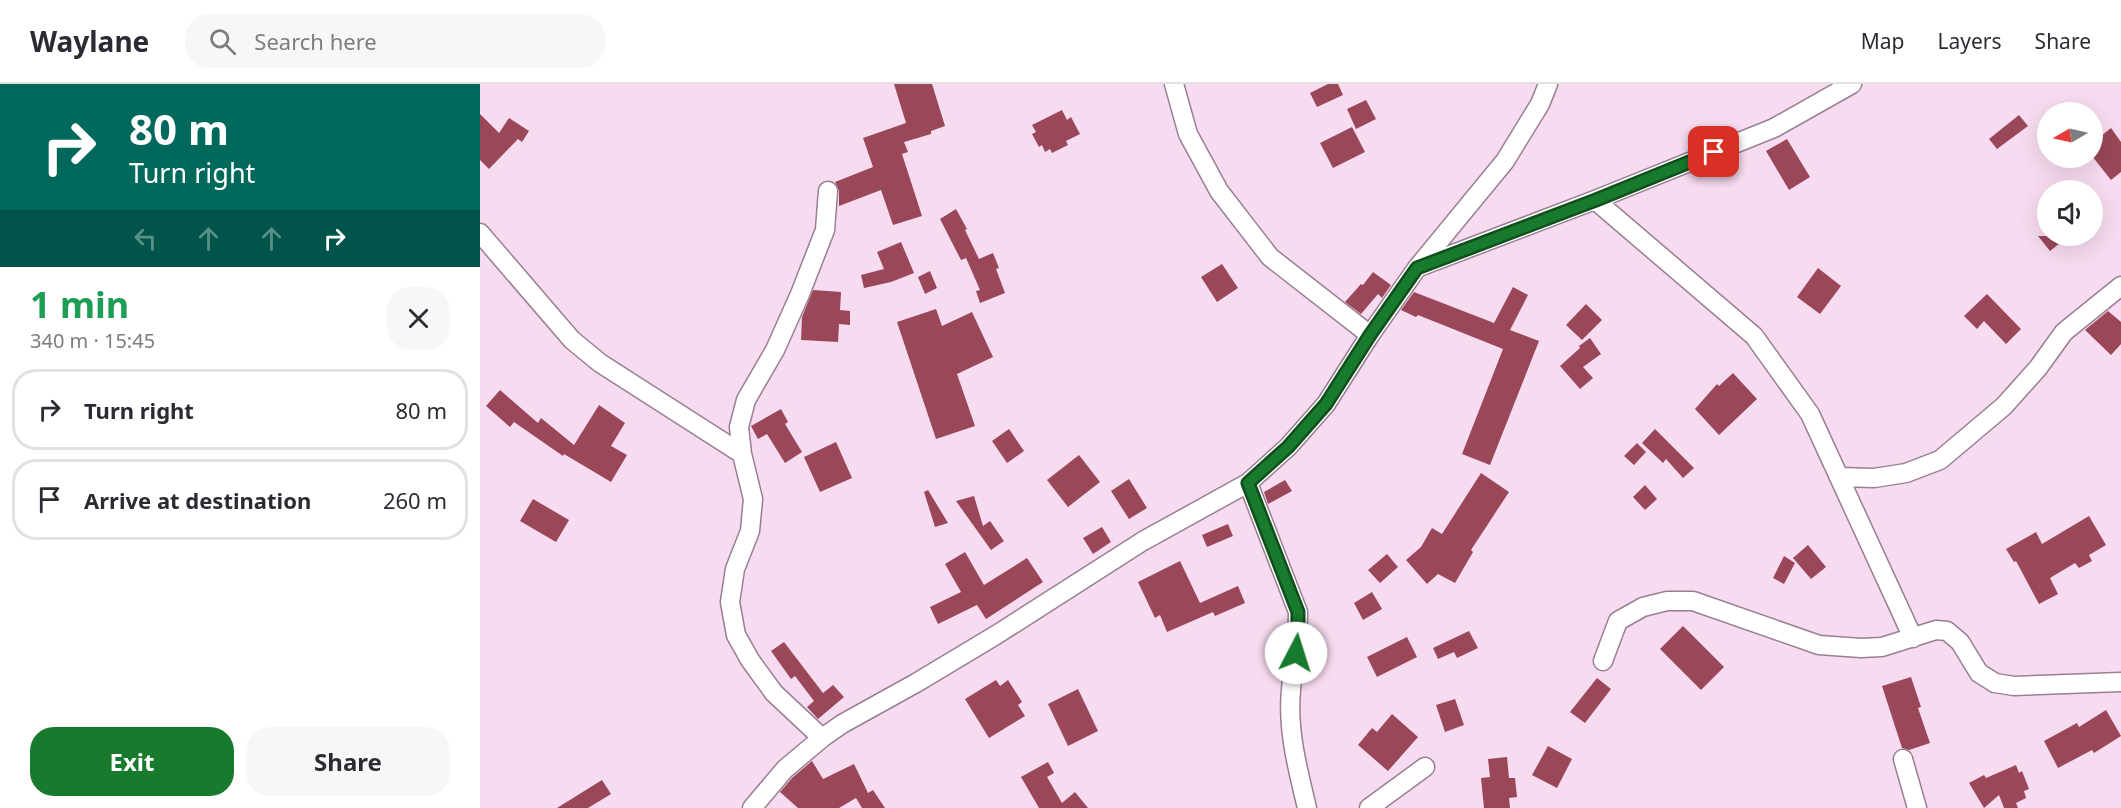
<!DOCTYPE html>
<meta charset="utf-8">
<style>
:root{--surface:#fff;--page:#f7f7f7;--text:#2b2b33;--muted:#7c7c81;--line:#e1e1e2;--accent:#187a2c}
body{margin:0;font-family:"Noto Sans",sans-serif;background:var(--page);color:var(--text);height:100vh;display:flex;flex-direction:column;font-size:22px;white-space:nowrap}
*{box-sizing:border-box;margin:0}
p{font-size:20px;color:var(--muted)}
.icon{flex:none;width:33px;height:33px;fill:none;stroke:currentColor;stroke-width:2;stroke-linecap:round;stroke-linejoin:round}
.map{position:relative;flex:1;overflow:hidden}
.sheet{display:flex;flex-direction:column;background:var(--surface);width:480px}
.sheet>*{flex:none}
.guide{background:#00695c;color:#fff;overflow:hidden}
.needle{width:39px;rotate:261deg}
.fabs{position:absolute;left:1557px;top:18px;display:grid;gap:12px}
.fabs a{display:grid;place-items:center;width:66px;height:66px;border-radius:50%;background:var(--surface);box-shadow:0 6px 24px #0002;font-size:30px}
.pin{position:absolute;display:grid;place-items:center;width:51px;height:51px;color:#fff;margin:-26px;border-radius:12px;box-shadow:0 3px 9px #0006}
.me{position:absolute;width:66px;margin:-33px;rotate:5deg;stroke-linejoin:round;filter:drop-shadow(0 0 4px #0008)}
.turn{display:flex;align-items:center;gap:21px;height:126px;padding:0 30px;font-size:27px}
.turn .icon{width:78px;height:78px;stroke-width:2.5}
.turn b{display:block;font-size:42px;line-height:51px}
.lanes{display:flex;align-items:center;height:57px;padding:0 30px;background:#0003;justify-content:center;gap:30px;direction:ltr}
.lanes .off{opacity:.35}
.round{display:grid;place-items:center;flex:none;width:63px;height:63px;border-radius:24px;background:var(--page)}
.headline{display:flex;align-items:center;justify-content:space-between;height:102px;padding:0 30px}
h1{font-size:36px;font-weight:700;line-height:45px;color:#1e9e55}
.button{display:flex;gap:12px;margin-top:auto;padding:12px 30px}
.button a{flex:1;height:69px;border-radius:24px;background:var(--accent);color:#fff;font-size:24px;font-weight:700;line-height:69px;text-align:center}
.button a+a{background:var(--page);color:var(--text)}
ul{padding:0;list-style:none}
li{display:flex;align-items:center;gap:18px;height:81px;margin:0 12px 9px;padding:0 18px;border:3px solid var(--line);border-radius:24px}
li div{flex:1}
li b{display:block;font-size:22px}
li em{font-style:normal}
header{display:flex;align-items:center;gap:36px;box-sizing:border-box;height:84px;padding:0 30px;background:var(--surface);border-bottom:2px solid var(--line)}
header strong{font-size:28px}
nav{display:flex;gap:33px;margin-inline-start:auto;font-size:21px}
.search{width:420px;height:54px;background:var(--page);display:flex;align-items:center;gap:15px;box-sizing:border-box;padding:0 21px;border-radius:24px;color:var(--muted);font-size:22px}
main{display:flex;flex:1;min-height:0}
.map>svg:first-child{display:block}
.building{fill:#9a4759}
.lines{fill:none;stroke-linecap:round;stroke-linejoin:round}
.street-casing{stroke:#987f92;stroke-width:21}
.street{stroke:#fff;stroke-width:18}
.route-casing{stroke:#104f1d;stroke-width:15}
.route{stroke:#187a2c;stroke-width:10}
</style>
<header>
<strong>Waylane</strong>
<div class="search"><svg class="icon" aria-label="search" viewBox="0 0 24 24"><circle cx="10" cy="10" r="6"/><path d="M15 15l6 6"/></svg>Search here</div>
<nav><a>Map</a><a>Layers</a><a>Share</a></nav>
</header>
<main>
<section class="sheet">
<div class="guide">
<div class="turn"><svg class="icon" aria-label="right" viewBox="0 0 24 24"><path d="M7 20v-9h11M14 6l5 5-5 5"/></svg><div><b>80 m</b>Turn right</div></div>
<div class="lanes"><svg class="icon off" aria-label="left" viewBox="0 0 24 24"><path d="M17 20v-9H6M10 6l-5 5 5 5"/></svg><svg class="icon off" aria-label="ahead" viewBox="0 0 24 24"><path d="M12 20V5M6 11l6-6 6 6"/></svg><svg class="icon off" aria-label="ahead" viewBox="0 0 24 24"><path d="M12 20V5M6 11l6-6 6 6"/></svg><svg class="icon" aria-label="right" viewBox="0 0 24 24"><path d="M7 20v-9h11M14 6l5 5-5 5"/></svg></div>
</div>
<div class="headline"><div><h1>1 min</h1><p>340 m · 15:45</p></div><a class="round"><svg class="icon" aria-label="close" viewBox="0 0 24 24"><path d="M6 6l12 12M18 6L6 18"/></svg></a></div>
<ul>
<li><svg class="icon" aria-label="right" viewBox="0 0 24 24"><path d="M7 20v-9h11M14 6l5 5-5 5"/></svg><div><b>Turn right</b></div><em>80 m</em></li>
<li><svg class="icon" aria-label="arrive" viewBox="0 0 24 24"><path d="M6 21V4h12l-3 4 3 4H6"/></svg><div><b>Arrive at destination</b></div><em>260 m</em></li>
</ul>
<div class="button"><a>Exit</a><a>Share</a></div>
</section>
<div class="map">
<svg width="1641" height="724" viewBox="0 0 1641 724">
<rect width="100%" height="100%" fill="#f7dbf0"/>
<path class="building" d="M414 0H452L465 42 451 47V50L424 58 428 68 422 70 442 132 413 141 401 106 359 122V107L355 98 393 83 383 54 426 39Z
M848 0H858L863 11 837 23 830 9Z
M886 16 896 35 876 45 867 25Z
M582 26 587 36 591 33 600 50 586 57 588 61 572 69 570 65 565 68 562 61 559 63 552 50 556 48 552 41Z
M0 30 19 49 29 34 49 47 42 58 38 55 9 85 0 76Z
M1539 31 1548 42 1517 65 1509 55Z
M1612 39 1621 52 1631 44 1641 58V88L1631 96 1612 72Z
M872 43 885 68 853 84 840 59Z
M1307 55 1330 93 1309 106 1286 67Z
M476 125 487 145 485 146 499 175 513 169 519 184 516 185 525 209 500 219 496 207 500 206 486 174 481 176 460 135Z
M1558 152H1589L1570 167Z
M421 158 434 189 411 198 384 204 381 191 404 185 397 168Z
M742 180 758 204 737 218 721 193Z
M1338 184 1361 202 1340 230 1317 213Z
M450 187 457 204 445 210 438 193Z
M893 188 911 201 902 214 898 210 881 230 865 218 881 200 883 201Z
M1033 203 1048 211 1030 246 1059 257 1010 381 982 370 1023 265 938 231 936 233 921 226 934 208 1014 239Z
M333 206 361 208 360 226 370 227V241L359 240 358 258 321 256 322 233Z
M1507 210 1541 245 1526 260 1504 237 1497 245 1484 232Z
M1106 220 1122 236 1102 256 1086 241Z
M456 225 462 242 492 228 513 273 477 290 495 342 456 355 417 238Z
M1628 227 1641 238V260L1631 271 1605 246Z
M1110 254 1121 270 1103 283 1113 294 1100 305 1080 282 1100 264 1099 262Z
M1253 289 1277 315 1239 351 1215 325 1237 300 1239 302Z
M20 306 58 339 61 334 94 361 119 321 145 339 131 362 147 371 131 398 84 370 83 372 34 338 30 343 6 322Z
M301 325 308 338 305 340 322 368 305 379 287 350 278 355 271 342Z
M529 345 544 367 527 379 512 357Z
M1175 345 1214 384 1203 394 1186 375 1183 379 1162 359Z
M356 358 372 394 340 408 324 373Z
M1157 359 1166 368 1154 381 1144 372Z
M599 371 620 398 588 423 567 396Z
M1001 389 1029 408 991 466 993 468 975 499 958 490 947 500 926 476 941 463 952 444 962 450Z
M649 395 667 424 649 435 631 407Z
M805 396 812 407 788 420 784 408Z
M1165 401 1177 415 1165 426 1153 413Z
M448 406 468 439 455 443 444 408Z
M494 412 503 442 510 437 524 457 511 466 476 417Z
M53 415 89 436 76 458 40 437Z
M1609 432 1626 461 1609 471 1612 477 1599 484 1595 479 1570 494 1578 510 1559 520 1536 477 1534 478 1526 465 1556 448 1562 460Z
M748 440 753 452 727 463 722 451Z
M622 443 631 458 613 470 603 454Z
M1328 461 1346 483 1331 495 1313 474Z
M485 468 504 501 547 474 563 498 506 535 497 521 458 540 450 523 481 508 465 480Z
M907 470 918 483 900 499 888 486Z
M1304 472 1315 479 1304 500 1293 494Z
M700 477 720 519 758 502 765 519 735 532 733 528 687 548 680 531 675 534 658 498Z
M892 508 902 525 883 536 874 519Z
M1203 542 1244 583 1221 606 1180 565Z
M989 547 998 564 977 574 974 568 958 575 953 564Z
M927 553 937 573 897 593 887 573Z
M304 558 343 609 353 601 364 613 338 635 327 623 334 617 315 592 311 595 291 567Z
M1431 593 1441 623 1438 624 1450 659 1429 666 1422 664 1402 602Z
M1117 594 1131 605 1105 639 1090 628Z
M516 596 520 602 528 596 542 618 538 621 545 632 509 654 485 615Z
M598 605 618 647 588 662 568 620Z
M975 615 984 641 965 648 956 621Z
M1626 626 1641 652 1614 669 1612 666 1578 684 1564 657 1597 639 1599 643Z
M912 630 938 653 908 687 878 661 892 644 897 648Z
M1068 662 1092 675 1077 704 1052 691Z
M1027 673 1029 694H1035L1037 713 1029 714 1030 724H1004L1001 694 1010 693 1008 675Z
M332 677 343 695 374 680 388 709 393 706 405 724H382L376 714 359 724H318L300 708 313 693Z
M568 678 574 689 567 693 582 719 595 708 608 724H559L541 693Z
M1536 681 1539 689 1542 687 1549 705 1544 707 1546 714 1536 719 1538 724H1524L1519 711 1504 724 1489 699 1504 691 1506 694Z
M122 696 131 710 108 724H77Z"/>
<g class="lines">
<g class="street-casing">
<path id="street" d="M694 0 708 50 739 107 790 173 890 251
M1115 116 1274 252 1330 330 1433 554
M0 149 92 256 120 279 262 370
M939 183 1115 116 1294 44 1372 0
M1359 393 1394 394 1426 389 1460 376 1524 322 1558 284 1584 248 1641 202
M768 399 818 528C818 555 813 579 811 606 807 646 818 686 827 724
M1123 577 1138 537 1163 523 1187 517H1213L1339 561 1381 564 1402 563 1456 546 1467 547 1480 558 1499 589 1515 599 1534 602 1641 598
M342 654 294 609 270 576 256 551 250 518 255 485 270 447 273 415 262 370 259 343 266 316 295 266 320 210 345 146 348 107
M1423 675 1437 724
M272 724 305 685 342 654 362 640 436 599 516 551 663 457 768 399 808 363 846 320 890 251 937 184 1025 77 1060 20 1068 0
M889 724 945 683"/>
</g>
<use href="#street" class="street"/>
</g>
<g class="lines">
<g class="route-casing">
<path id="route" d="M816 569 818 550V528L768 399 808 363 846 320 890 251 937 184 1116 116 1234 68"/>
</g>
<use href="#route" class="route"/>
</g>
</svg>
<div class="fabs">
<a><svg class="needle" viewBox="-14 -14 28 28"><path d="M0-13l5 13h-10z" fill="#e53935"/><path d="M0 13l5-13h-10z" fill="#7c7c81"/></svg></a>
<a><svg class="icon" aria-label="sound" viewBox="0 0 24 24"><path d="M4 9h4l5-4v14l-5-4H4zM17 9q2 3 0 6"/></svg></a>
</div>
<div class="pin" style="left:1234px;top:68px;background:#d93025"><svg class="icon" aria-label="arrive" viewBox="0 0 24 24"><path d="M6 21V4h12l-3 4 3 4H6"/></svg></div>
<svg class="me" style="left:816px;top:569px" viewBox="-20 -20 40 40"><circle r="19" fill="#fff"/><path d="M0-13L10 11 0 6-10 11z" fill="#187a2c"/></svg>
</div>
</main>
